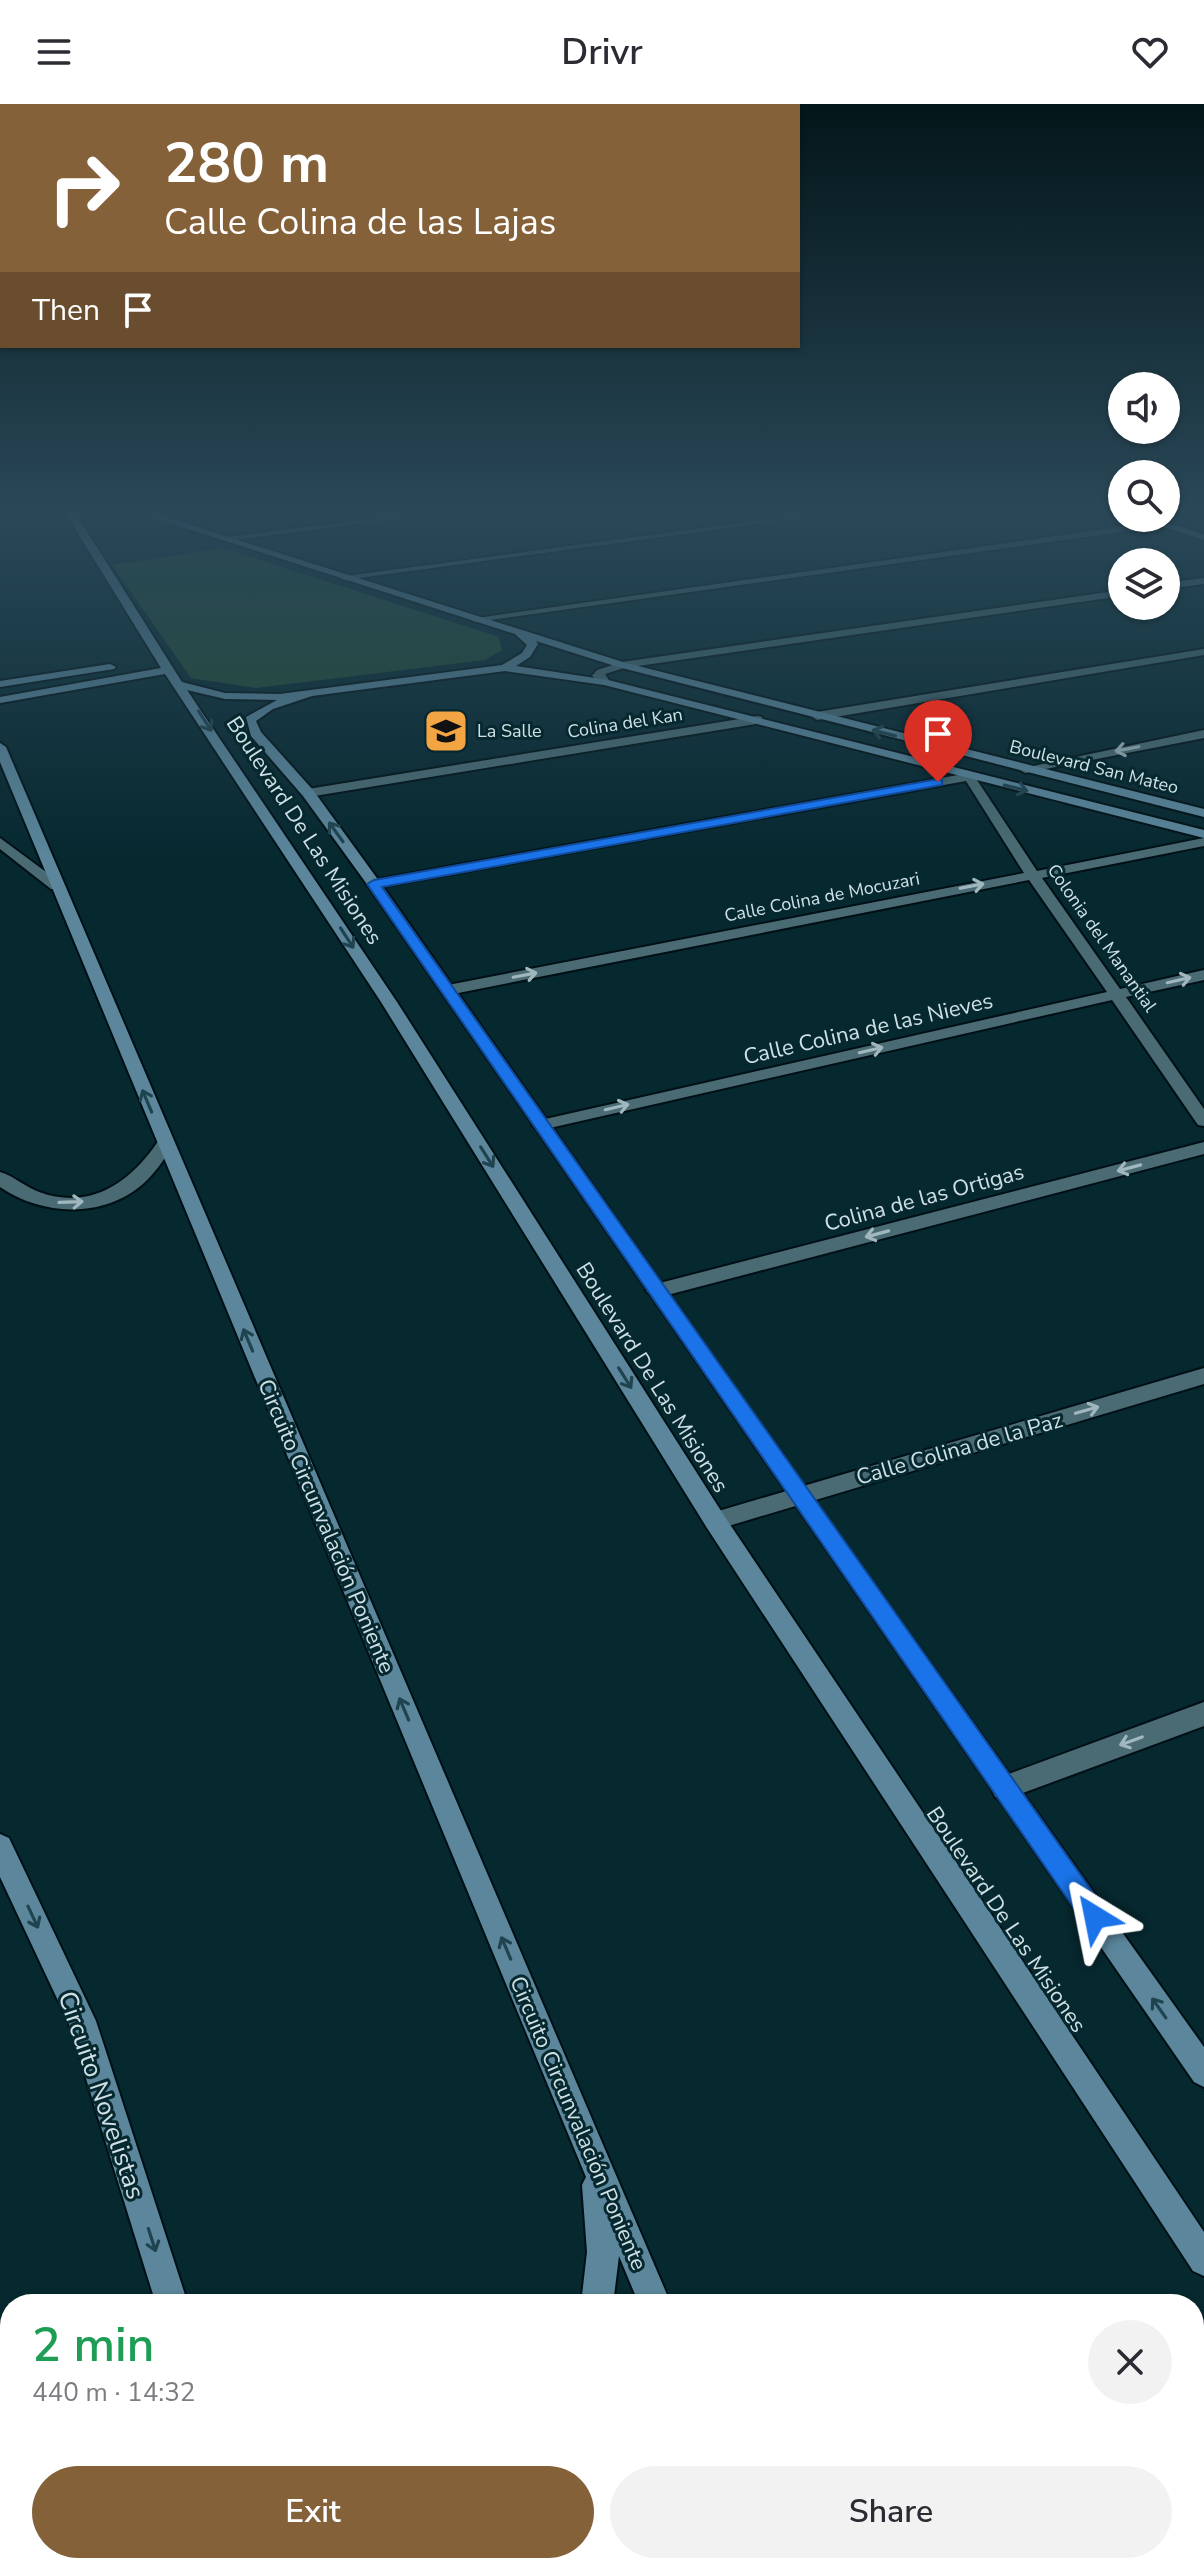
<!DOCTYPE html>
<meta charset="utf-8">
<style>
:root{--surface:#fff;--page:#f2f2f3;--text:#2b2b33;--muted:#7c7c81;--accent:#85613a}
body{margin:0;font-family:"Nunito Sans",sans-serif;background:var(--page);color:var(--text);height:100vh;display:flex;flex-direction:column;font-size:30px;white-space:nowrap}
*{box-sizing:border-box;margin:0}
p{font-size:26px;color:var(--muted)}
.icon{flex:none;width:44px;height:44px;fill:none;stroke:currentColor;stroke-width:2;stroke-linecap:round;stroke-linejoin:round}
.map{position:relative;flex:1;overflow:hidden}
.sheet{position:absolute;left:0px;top:2190px;width:1204px;height:280px;display:flex;flex-direction:column;background:var(--surface);border-radius:32px 32px 0 0;box-shadow:0 2px 6px #0004}
.sheet>*{flex:none}
.banner{position:absolute;left:0px;top:0px;width:800px;height:244px;box-shadow:0 2px 6px #0004;background:#85613a;color:#fff;overflow:hidden}
.tools{position:absolute;left:1108px;top:268px;display:grid;gap:16px}
.tools a{display:grid;place-items:center;width:72px;height:72px;border-radius:50%;background:var(--surface);box-shadow:0 2px 6px #0004;font-size:40px}
.pin{position:absolute;display:grid;place-items:center;width:68px;height:68px;color:#fff;margin:-82px -34px;border-radius:50% 50% 50% 0;rotate:-45deg;box-shadow:0 0 8px #0007}
.pin .icon{rotate:45deg}
.me{position:absolute;width:88px;margin:-44px;rotate:325deg;stroke-linejoin:round;filter:drop-shadow(0 0 6px #0008)}
.turn{display:flex;align-items:center;gap:28px;height:168px;padding:0 32px;font-size:36px}
.turn .icon{width:104px;height:104px;stroke-width:2.5}
.turn b{display:block;font-size:56px;line-height:68px}
.then{display:flex;align-items:center;height:76px;padding:0 32px;background:#0003;gap:16px;font-size:30px}
.round{display:grid;place-items:center;flex:none;width:84px;height:84px;border-radius:42px;background:var(--page)}
.headline{display:flex;align-items:center;justify-content:space-between;height:136px;padding:0 32px}
h1{font-size:48px;font-weight:600;line-height:60px;color:#1e9e55}
.action{display:flex;gap:16px;margin-top:auto;padding:16px 32px}
.action a{flex:1;height:92px;border-radius:48px;background:var(--accent);color:#fff;font-size:32px;font-weight:600;line-height:92px;text-align:center}
.action a+a{background:var(--page);color:var(--text)}
header{display:flex;justify-content:space-between;align-items:center;height:104px;padding:0 32px;background:var(--surface);font-size:36px;font-weight:600}
.map>svg:first-child{display:block}
.green{fill:#224b33}
.lines{fill:none;stroke-linecap:round;stroke-linejoin:round}
.street-casing{stroke:#001015;stroke-width:4}
.secondary-casing{stroke:#001015;stroke-width:4}
.street{fill:#4a6b73;fill-rule:evenodd}
.secondary{fill:#5b869b;fill-rule:evenodd}
.oneway{stroke:#20444f}
.oneway2{stroke:#a0b7bd}
.route{fill:#1a73e8;stroke:#114b97;stroke-width:2}
.labels{text-anchor:middle;stroke-width:6;stroke-linejoin:round;paint-order:stroke}
.far-street-label{font-size:18px;fill:#cee0e5;stroke:#06282f}
.far-poi-label{font-size:18px;fill:#cee0e5;stroke:#06282f;text-anchor:start}
.street-label{font-size:22px;fill:#cee0e5;stroke:#06282f}
.near-street-label{font-size:26px;fill:#cee0e5;stroke:#06282f}
</style>
<header><svg class="icon" aria-label="menu" viewBox="0 0 24 24"><path d="M4 6h16M4 12h16M4 18h16"/></svg>Drivr<svg class="icon" aria-label="heart" viewBox="0 0 24 24"><path d="M12 20l-8-8c-3-5 5-10 8-4 3-6 11-1 8 4z"/></svg></header>
<div class="map">
<svg width="1204" height="2470" viewBox="0 0 1204 2470">
<rect width="100%" height="100%" fill="#06282f"/>
<path class="green" d="M223 444 499 533 502 546 485 556 256 584 191 574 112 461Z"/>
<g class="lines">
<g class="street-casing">
<path id="street" d="M410 410H439L224 437 219 434Z
M806 410H832L344 476 339 473Z
M1162 417 1165 422 475 518 470 515Z
M1204 474V480L1166 485V479Z
M1122 486V492L624 564 605 570 610 578 604 581 592 572 597 566 622 558Z
M1204 545V551L817 616 811 612 817 608Z
M758 612 762 613V619L308 693 302 689 308 685Z
M1204 626V634L1025 669 1019 665Z
M969 669 973 670 1037 767 1204 734V742L1042 774 1120 885 1204 866V876L1126 893 1204 1005V1022L1198 1021 1112 896 541 1026 532 1021 541 1016 1107 888 1029 776 448 891 440 886 448 881 1024 769 966 677 374 784 367 780 374 776Z
M0 734 61 779V785H51L0 745Z
M165 1034 174 1040C165 1054 156 1068 144 1079 104 1115 42 1112 0 1083V1068C14 1072 25 1083 39 1088 91 1107 131 1078 159 1036Z
M1204 1038V1050L656 1194 646 1187 656 1180Z
M1204 1264V1280L715 1426 707 1424 704 1417 707 1410 715 1408Z
M1204 1598V1622L1004 1696 995 1693 991 1684 995 1675Z"/>
</g>
<g class="secondary-casing">
<path id="secondary" d="M66 410H76L182 578 225 589 280 590 502 561 522 549 527 541 515 530 142 410H156L626 559 1204 705V713L618 563 536 537 538 540 530 553 516 562 608 576 1204 726V734L604 581 505 567 312 592 273 605 256 617 261 628 313 686 379 777 806 1385 1204 1943V1983L1194 1978 369 783 303 692 251 632 246 613 277 596 225 595 187 586 397 898 723 1410 1204 2128V2172L1193 2167 707 1424 381 898 165 570 0 599V593L161 564Z
M1135 414H1150L1204 430V436Z
M110 560 116 563 114 565 0 583V577Z
M0 639 6 643 671 2200H639L619 2152 613 2200H581L587 2148 582 2081 586 2073 0 658Z
M0 1730 9 1734 96 1917 188 2200H156L69 1920 0 1773Z
M231 2460H267L269 2470H233Z
M745 2460H781L785 2470H749Z"/>
</g>
<use href="#street" class="street"/>
<use href="#secondary" class="secondary"/>
</g>
<defs><path id="oneway-shaft" d="M-6 0H5M1.5-3L5.5 0L1.5 3" fill="none" stroke-width="1.6" stroke-linecap="round" stroke-linejoin="round" transform="scale(2)"/></defs>
<g class="oneway">
<use href="#oneway-shaft" transform="translate(205 617) rotate(57)"/>
<use href="#oneway-shaft" transform="translate(884 629) rotate(-166)"/>
<use href="#oneway-shaft" transform="translate(1016 684) rotate(14)"/>
<use href="#oneway-shaft" transform="translate(336 728) rotate(-126)"/>
<use href="#oneway-shaft" transform="translate(347 834) rotate(57)"/>
<use href="#oneway-shaft" transform="translate(147 997) rotate(-113)"/>
<use href="#oneway-shaft" transform="translate(487 1053) rotate(58)"/>
<use href="#oneway-shaft" transform="translate(248 1236) rotate(-113)"/>
<use href="#oneway-shaft" transform="translate(625 1274) rotate(58)"/>
<use href="#oneway-shaft" transform="translate(404 1605) rotate(-113)"/>
<use href="#oneway-shaft" transform="translate(33 1813) rotate(65)"/>
<use href="#oneway-shaft" transform="translate(506 1844) rotate(-113)"/>
<use href="#oneway-shaft" transform="translate(1159 1904) rotate(-125)"/>
<use href="#oneway-shaft" transform="translate(152 2136) rotate(72)"/>
</g>
<g class="oneway2">
<use href="#oneway-shaft" transform="translate(1127 645) rotate(169)"/>
<use href="#oneway-shaft" transform="translate(972 782) rotate(-11)"/>
<use href="#oneway-shaft" transform="translate(525 871) rotate(-11)"/>
<use href="#oneway-shaft" transform="translate(1179 876) rotate(-13)"/>
<use href="#oneway-shaft" transform="translate(871 946) rotate(-13)"/>
<use href="#oneway-shaft" transform="translate(617 1003) rotate(-13)"/>
<use href="#oneway-shaft" transform="translate(1129 1064) rotate(165)"/>
<use href="#oneway-shaft" transform="translate(71 1098) rotate(-2)"/>
<use href="#oneway-shaft" transform="translate(877 1130) rotate(165)"/>
<use href="#oneway-shaft" transform="translate(1087 1306) rotate(-16)"/>
<use href="#oneway-shaft" transform="translate(1131 1637) rotate(160)"/>
</g>
<linearGradient id="sky" x2="0" y2="1"><stop stop-color="#03161a"/><stop offset="0.54" stop-color="#2a4858"/><stop offset="1" stop-color="#2a4858" stop-opacity="0"/></linearGradient>
<rect width="1204" height="756" fill="url(#sky)"/>
<path class="route" d="M938 675 942 676V681L382 783 1104 1804 1107 1813 1104 1822 1095 1826 1086 1822 367 780 374 776Z"/>
<defs>
<g id="school-square" transform="scale(2.3)"><rect x="-9" y="-9" width="18" height="18" rx="4" fill="#f3a443" stroke="#06282f"/><path d="M0-5L7-2L0 1L-7-2ZM-4 1L0 2.5L4 1V4Q0 6-4 4Z" fill="#111"/></g>
</defs>
<g fill-rule="evenodd">
<use href="#school-square" x="446" y="627"/>
</g>
<g class="labels">
<g class="far-street-label">
<text transform="translate(625 619) rotate(-9)" y="6">Colina del Kan</text>
<text transform="translate(1094 663) rotate(14)" y="6">Boulevard San Mateo</text>
<text transform="translate(822 793) rotate(-11)" y="6">Calle Colina de Mocuzari</text>
<text transform="translate(1102 834) rotate(55)" y="6">Colonia del Manantial</text>
</g>
<g class="far-poi-label">
<text x="477" y="633">La Salle</text>
</g>
<g class="street-label">
<text transform="translate(305 726) rotate(57)" y="8">Boulevard De Las Misiones</text>
<text transform="translate(868 924) rotate(-13)" y="8">Calle Colina de las Nieves</text>
<text transform="translate(924 1093) rotate(-15)" y="8">Colina de las Ortigas</text>
<text transform="translate(653 1273) rotate(58)" y="8">Boulevard De Las Misiones</text>
<text transform="translate(959 1344) rotate(-16)" y="8">Calle Colina de la Paz</text>
<text transform="translate(327 1422) rotate(67)" y="8">Circuito Circunvalación Poniente</text>
<text transform="translate(1007 1815) rotate(56)" y="8">Boulevard De Las Misiones</text>
<text transform="translate(579 2019) rotate(67)" y="8">Circuito Circunvalación Poniente</text>
</g>
<g class="near-street-label">
<text transform="translate(102 1991) rotate(71)" y="9">Circuito Novelistas</text>
</g>
</g>
</svg>
<div class="tools">
<a><svg class="icon" aria-label="sound" viewBox="0 0 24 24"><path d="M4 9h4l5-4v14l-5-4H4zM17 9q2 3 0 6"/></svg></a>
<a><svg class="icon" aria-label="search" viewBox="0 0 24 24"><circle cx="10" cy="10" r="6"/><path d="M15 15l6 6"/></svg></a>
<a><svg class="icon" aria-label="layers" viewBox="0 0 24 24"><path d="M12 4l9 5-9 5-9-5zM3 14l9 5 9-5"/></svg></a>
</div>
<div class="pin" style="left:938px;top:678px;background:#d93025"><svg class="icon" aria-label="arrive" viewBox="0 0 24 24"><path d="M6 21V4h12l-3 4 3 4H6"/></svg></div>
<svg class="me" style="left:1095px;top:1813px" viewBox="-20 -20 40 40"><path d="M0-17L14 15 0 8-14 15z" fill="#1a73e8" stroke="#fff" stroke-width="4"/></svg>
<div class="banner">
<div class="turn"><svg class="icon" aria-label="right" viewBox="0 0 24 24"><path d="M7 20v-9h11M14 6l5 5-5 5"/></svg><div><b>280 m</b>Calle Colina de las Lajas</div></div>
<div class="then">Then<svg class="icon" aria-label="arrive" viewBox="0 0 24 24"><path d="M6 21V4h12l-3 4 3 4H6"/></svg></div>
</div>
<section class="sheet">
<div class="headline"><div><h1>2 min</h1><p>440 m · 14:32</p></div><a class="round"><svg class="icon" aria-label="close" viewBox="0 0 24 24"><path d="M6 6l12 12M18 6L6 18"/></svg></a></div>
<div class="action"><a>Exit</a><a>Share</a></div>
</section>
</div>
